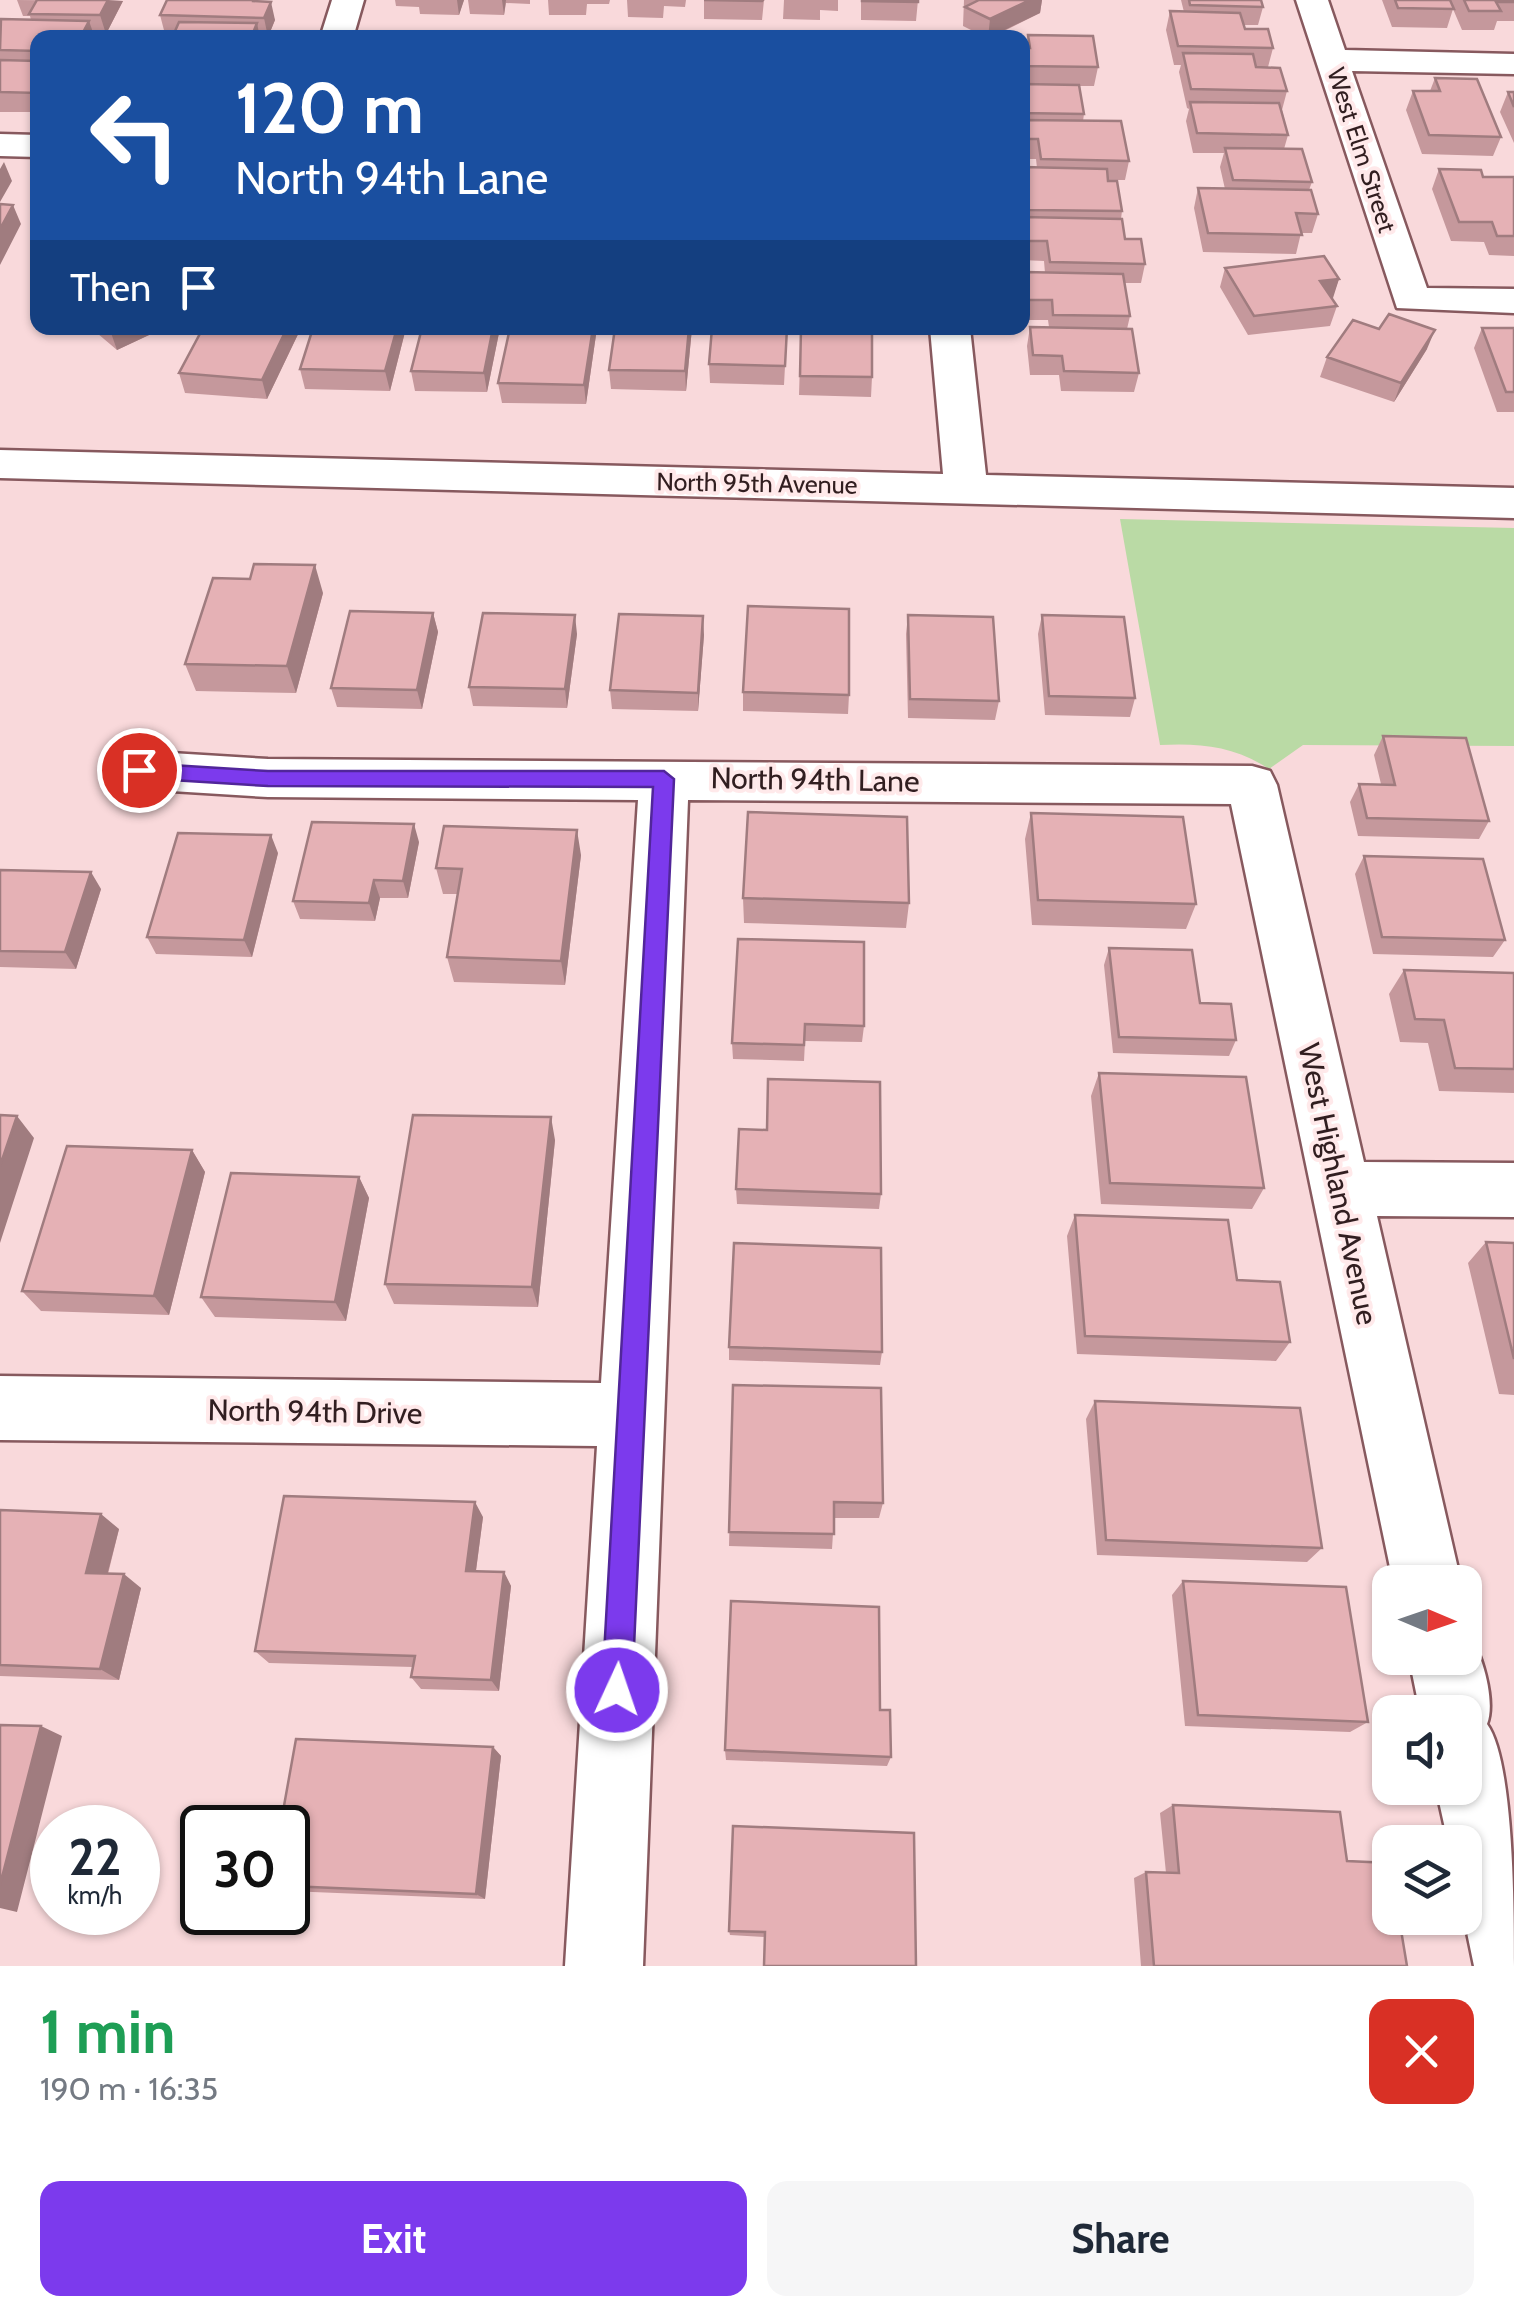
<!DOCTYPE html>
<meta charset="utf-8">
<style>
:root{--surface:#fff;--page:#f6f6f7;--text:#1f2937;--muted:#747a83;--accent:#7c3aed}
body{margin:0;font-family:Cabin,sans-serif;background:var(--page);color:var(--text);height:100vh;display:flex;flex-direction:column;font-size:38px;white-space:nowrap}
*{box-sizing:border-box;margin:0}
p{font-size:32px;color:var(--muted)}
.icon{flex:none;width:55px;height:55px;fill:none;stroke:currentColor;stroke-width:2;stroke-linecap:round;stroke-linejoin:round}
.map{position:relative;height:1966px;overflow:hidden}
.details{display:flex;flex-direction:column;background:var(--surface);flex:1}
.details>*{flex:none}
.banner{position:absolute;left:30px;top:30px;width:1000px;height:305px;border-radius:20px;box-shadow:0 2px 8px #0004;background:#1a4fa0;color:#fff;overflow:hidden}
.needle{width:65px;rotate:92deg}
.buttons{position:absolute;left:1372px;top:1565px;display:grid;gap:20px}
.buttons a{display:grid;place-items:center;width:110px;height:110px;border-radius:20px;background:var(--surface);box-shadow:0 2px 8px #0004;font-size:50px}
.speed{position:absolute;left:30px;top:1805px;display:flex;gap:20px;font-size:50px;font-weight:700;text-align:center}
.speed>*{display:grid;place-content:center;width:130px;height:130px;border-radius:50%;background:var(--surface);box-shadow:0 2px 8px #0004;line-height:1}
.speed small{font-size:25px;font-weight:400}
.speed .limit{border:5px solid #111;border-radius:15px;background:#fff;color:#111}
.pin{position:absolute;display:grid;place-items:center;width:85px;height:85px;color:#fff;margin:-42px;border:5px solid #fff;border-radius:50%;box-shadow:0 2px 10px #0007}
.me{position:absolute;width:110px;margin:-55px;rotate:3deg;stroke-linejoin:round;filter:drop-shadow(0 0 8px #0008)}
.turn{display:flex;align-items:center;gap:35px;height:210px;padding:0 40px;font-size:45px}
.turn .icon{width:130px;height:130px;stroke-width:2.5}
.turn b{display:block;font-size:70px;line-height:85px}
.then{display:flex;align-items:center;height:95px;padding:0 40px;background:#0003;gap:20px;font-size:38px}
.round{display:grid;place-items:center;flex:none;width:105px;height:105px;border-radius:20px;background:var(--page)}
.headline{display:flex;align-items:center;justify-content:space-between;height:170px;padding:0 40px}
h1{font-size:60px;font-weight:700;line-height:75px;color:#1e9e55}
.button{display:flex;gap:20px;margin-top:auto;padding:20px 40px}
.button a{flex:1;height:115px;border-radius:20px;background:var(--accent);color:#fff;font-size:40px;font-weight:700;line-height:115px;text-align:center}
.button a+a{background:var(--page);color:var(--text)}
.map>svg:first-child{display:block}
.green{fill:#badaa5}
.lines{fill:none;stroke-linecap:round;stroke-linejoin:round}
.minor-casing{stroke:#87595e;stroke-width:5}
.minor{fill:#fff;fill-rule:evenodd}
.wall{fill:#c5989c}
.shaded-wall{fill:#a07c7f}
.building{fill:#e5b1b5;stroke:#a07c7f;stroke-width:2.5}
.route{fill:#7c3aed;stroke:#51269a;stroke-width:2.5}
.labels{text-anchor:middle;stroke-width:8;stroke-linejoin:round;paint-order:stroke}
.far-street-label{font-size:25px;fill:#311e20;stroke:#ffe9ea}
.street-label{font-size:30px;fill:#311e20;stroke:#ffe9ea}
</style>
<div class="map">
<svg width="1514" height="1966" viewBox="0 0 1514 1966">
<rect width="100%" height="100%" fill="#f9d9db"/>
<path class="green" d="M1120 519 1514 528V746L1303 745 1269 769C1234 746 1201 743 1160 745Z"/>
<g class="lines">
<g class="minor-casing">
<path id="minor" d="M332 0H364L353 38H320Z
M1296 0H1328L1345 50 1514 54V74L1352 71 1427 288 1514 289V313L1397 308Z
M0 134 38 135V157L0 156Z
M930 328H970L986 475 1514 488V518L0 478V450L943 474Z
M139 751 268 759 1252 766 1270 771 1277 785 1364 1162 1514 1163V1217L1377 1216 1461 1582H1393L1231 804 688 800 643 1966H565L597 1446 0 1440V1376L601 1383 638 800 268 797 139 789 121 783 114 770 121 757Z
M1465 1631C1482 1648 1496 1702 1487 1724 1514 1761 1514 1911 1514 1966H1474L1464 1918 1465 1842H1448L1436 1788H1465V1712H1420L1409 1658H1465Z"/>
</g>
<use href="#minor" class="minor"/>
</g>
<path class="wall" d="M17 0 123 1 106 34H94L95 38H38V112H0V21L31 20 30 16H23Z
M395 0H464L459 15 420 14 419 7 396 6Z
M468 0H530V4L506 3 504 15 470 14Z
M548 0H610L609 4H587L586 15H549Z
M627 0H686L685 7 664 6 663 18 628 17Z
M704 0H764L762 20 704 19Z
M784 0H838V11L820 10V20L783 19Z
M861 0H918L916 21 861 20Z
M964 0H1042L1040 13 990 38H987L963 26Z
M1181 0H1261L1263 7 1258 25H1244L1245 29 1273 48 1268 67 1287 91 1282 110 1288 135 1284 149 1312 182 1309 190 1318 214 1312 233H1301L1296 254 1203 252 1194 208 1198 188 1225 189 1220 167 1224 153H1193L1186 121 1189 109 1187 108 1179 72 1181 65H1174L1166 30 1170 11 1184 12Z
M1382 0H1514V21H1497L1494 30H1462L1453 9 1447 28 1392 27Z
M264 1 275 20 268 37 172 38 173 34H165L160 15Z
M1028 35 1098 67 1094 86H1080L1084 114 1083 121 1129 161 1125 180H1108L1122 211 1121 219 1125 239 1145 264 1141 283H1125L1130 316 1127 329 1139 373 1134 392 1061 391 1059 375H1030L1027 346 1030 327H1049L1048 320H1024L1022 302 1024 272 1045 273 1044 261 1022 260 1023 167 1037 168 1036 159H1022V48H1027Z
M1435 78 1501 137 1493 156 1422 154 1406 110 1413 91H1430Z
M1508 92H1514V143L1500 112Z
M1439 169 1483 177H1514V256L1489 255 1484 242 1451 241 1432 189Z
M1225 268 1339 279 1332 298 1337 306 1330 326 1248 335 1220 287Z
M91 328H164L117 350Z
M203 328H301L267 399 185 393 179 373Z
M406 328 390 391 305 389 300 369Z
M500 328 487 392 415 391 411 371Z
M510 328H597L586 404 502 403 498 383Z
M692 328 686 391 611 389 609 370Z
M787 328 784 385 710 383 709 364Z
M801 328 872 377 871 397 799 395Z
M1482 328H1514V412H1497L1474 348Z
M1379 329 1427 349 1394 402 1320 377 1327 357Z
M323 593 296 693 196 691 185 664Z
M433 613 438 632 422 709 337 707 331 688Z
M908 615 999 701 995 720 908 718 906 634Z
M1042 615 1135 698 1130 717 1045 715 1038 634Z
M577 634 567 708 473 706 469 687Z
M704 635 698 711 612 709 610 690Z
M743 692 849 695 848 714 743 711Z
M1383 736 1489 821 1479 839 1358 836 1350 802 1359 784H1381L1374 755Z
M1031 813 1196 904 1186 929 1032 925 1025 839Z
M419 842 408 898H380L375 921 300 919 293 901Z
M278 853 252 957 156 954 147 937Z
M581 855 565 985 454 982 447 957 458 894H443L436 868Z
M1364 856 1505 940 1493 957 1373 954 1355 874Z
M0 870 101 889 76 969 0 967Z
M743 898 909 903 906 928 744 923Z
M864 942V1026L862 1042 805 1041 804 1061 733 1059 732 1043Z
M1109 948 1200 1003 1236 1040 1229 1056 1113 1053 1104 965Z
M1404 970 1514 973V1093L1439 1091 1428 1043 1400 1042 1389 994Z
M1099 1073 1264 1188 1252 1209 1101 1204 1091 1096Z
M555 1140 538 1307 394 1304 385 1284Z
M192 1150 205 1172 169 1315 41 1311 22 1291Z
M359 1177 369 1198 346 1321 215 1317 201 1297Z
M736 1189 881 1194 879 1209 737 1204Z
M1075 1215 1237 1280 1290 1342 1276 1361 1077 1354 1067 1236Z
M1486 1242 1514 1243V1395L1499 1394 1468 1263Z
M729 1347 882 1352 880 1365 729 1360Z
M733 1385 883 1503 879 1518H834L832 1549 729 1546Z
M1095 1401 1322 1548 1307 1562 1097 1555 1086 1419Z
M0 1510 119 1529 108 1574 141 1588 119 1680 0 1676Z
M483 1517 476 1571 504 1572 511 1586 499 1691 421 1689 411 1677 413 1667 269 1663 255 1651Z
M1183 1581 1368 1722 1350 1732 1185 1726 1172 1595Z
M493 1747 501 1756 485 1899 288 1891V1828Z
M725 1750 891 1757 887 1766 726 1760Z
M1173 1805 1347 1861 1407 1966H1141L1134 1878 1146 1872 1166 1873 1160 1813Z
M914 1833 765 1937 730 1935 729 1931Z"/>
<path class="shaded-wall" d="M108 0 123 1 106 34 100 15Z
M457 0H464L459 15Z
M502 0H506L504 15Z
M1030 0H1042L1040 13 988 38 990 19Z
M271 2 275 20 268 37 264 18Z
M89 21 95 38H80Z
M257 23 260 38H251Z
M4 162 12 181 0 202V169Z
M13 205 21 224 0 265V229Z
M1339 279 1333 298 1314 301 1320 281Z
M116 328H164L117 350 110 330Z
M287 328H301L267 399 262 380Z
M397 328H406L390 391 385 371Z
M493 328H500L487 392 484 373Z
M593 328H597L586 404 584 385Z
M689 328H692L686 391 685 371Z
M1435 330 1427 349 1394 402 1401 383Z
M315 565 323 593 296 693 287 666Z
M433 613 438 632 422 709 417 690Z
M575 615 577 634 567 708 565 689Z
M703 616 704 635 698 711V693Z
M414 824 419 842 408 898 403 881Z
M577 830 581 855 565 985 561 961Z
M271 835 278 853 252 957 244 940Z
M91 872 101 889 76 969 65 952Z
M374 880 380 898 375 921 369 903Z
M17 1116 34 1138 0 1243V1166Z
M551 1117 555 1140 538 1307 532 1287Z
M192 1150 205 1172 169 1315 154 1296Z
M359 1177 369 1198 346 1321 335 1302Z
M475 1502 483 1517 474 1585 466 1571Z
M101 1514 119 1529 104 1587 86 1573Z
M504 1572 511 1586 499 1691 491 1680Z
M124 1574 141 1588 119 1680 100 1669Z
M41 1726 62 1736 17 1912 0 1908V1885Z
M493 1747 501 1756 485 1899 476 1894Z"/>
<path class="building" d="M37 0H108L100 15 29 14Z
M167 0H253V1L271 2 264 18 160 15Z
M704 0H763L762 1Z
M862 0H918V2L862 1Z
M979 0H1030L990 19 965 7Z
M1189 0H1261L1263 7 1190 5Z
M1395 0H1450L1454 9 1398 8Z
M1464 0H1514V2H1496L1501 11H1469Z
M1170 11 1240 13 1245 29H1268L1273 48 1178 46Z
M1 19 89 21 80 38H38V51L0 50Z
M179 22 257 23 251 38H172Z
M1028 35 1093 36 1098 67 1022 66V48H1030Z
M1183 53 1253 54 1256 67 1280 68 1287 91 1191 89Z
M0 60 38 61V93L0 92Z
M1435 78 1477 79 1501 137 1429 135 1413 91H1440Z
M1022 84 1079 85 1084 114 1022 113Z
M1508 92H1514V107Z
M1190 102 1279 103 1288 135 1197 133Z
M1022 120 1121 121 1129 161 1041 159 1038 139H1022Z
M1225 148 1302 149 1312 182 1233 180Z
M1023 167 1107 169 1108 181H1117L1122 211 1028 210Z
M1439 169 1481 170 1483 177H1514V236H1497L1492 222H1459Z
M1198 188 1311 190 1318 214 1296 213 1302 235 1208 233Z
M0 204 13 205 0 229Z
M1022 217 1122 219 1125 239H1141L1145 264 1050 262 1047 241H1022Z
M1324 256 1339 279 1320 281 1337 306 1254 316 1225 268Z
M1024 272 1123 274 1130 316 1053 315 1052 300H1027Z
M1389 314 1435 330 1401 383 1327 357 1353 320 1379 329Z
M1030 327 1132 329 1139 373 1064 371 1062 356 1033 355Z
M203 328H287L262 380 179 373Z
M313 328H397L385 371 300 369Z
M422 328H493L484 373 411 371Z
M510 328H593L584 385 498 383Z
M615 328H689L685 371 609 370Z
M712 328H787L785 366 709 364Z
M801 328H872V377L800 376Z
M1482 328H1514V392H1506Z
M254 564 315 565 287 666 185 664 213 578 250 579Z
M748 606 849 609V695L743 692Z
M350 611 433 613 417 690 331 688Z
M483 613 575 615 565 689 469 687Z
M619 614 703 616 698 693 610 690Z
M908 615 993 617 999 701 910 699Z
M1042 615 1124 617 1135 698 1049 696Z
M1383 736 1466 738 1489 821 1367 818 1359 784 1395 785Z
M748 812 907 817 909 903 743 898Z
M1031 813 1183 817 1196 904 1038 900Z
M312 822 414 824 403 881 374 880 369 903 293 901Z
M444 826 577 830 561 961 447 957 462 869 436 868Z
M178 833 271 835 244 940 147 937Z
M1364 856 1483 859 1505 940 1382 937Z
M0 870 91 872 65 952 0 951Z
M738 939 864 942V1026L805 1024 804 1045 732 1043Z
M1109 948 1192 950 1200 1003 1231 1004 1236 1040 1119 1037Z
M1404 970 1514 973V1069L1455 1068 1444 1020 1415 1019Z
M1099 1073 1246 1077 1264 1188 1110 1183Z
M768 1079 880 1082 881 1194 736 1189 739 1129 767 1130Z
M0 1115 17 1116 0 1166Z
M413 1115 551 1117 532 1287 385 1284Z
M67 1146 192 1150 154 1296 22 1291Z
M231 1173 359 1177 335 1302 201 1297Z
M1075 1215 1228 1220 1237 1280 1280 1282 1290 1342 1085 1336Z
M1486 1242 1514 1243V1359Z
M734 1243 881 1248 882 1352 729 1347Z
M733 1385 881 1388 883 1503 834 1502V1534L729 1532Z
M1095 1401 1300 1408 1322 1548 1106 1540Z
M284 1496 475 1502 466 1571 504 1572 491 1680 411 1677 415 1656 255 1651Z
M0 1510 101 1514 86 1573 124 1574 100 1669 0 1665Z
M1183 1581 1346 1587 1368 1722 1198 1715Z
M731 1601 879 1607 880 1710H890L891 1757 725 1750Z
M0 1725 41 1726 0 1885Z
M296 1739 493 1747 476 1894 288 1886V1828H280Z
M1173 1805 1340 1812 1347 1861 1390 1863V1918H1399L1407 1966H1154L1146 1872 1179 1873Z
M733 1826 914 1833 916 1966H764L765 1932 729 1931Z"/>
<path class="route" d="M139 763 268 771H664L674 779 632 1690 627 1701 617 1705 607 1701 602 1690 653 787 268 786 139 778 128 770Z"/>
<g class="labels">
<g class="far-street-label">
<text transform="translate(1362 150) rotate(72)" y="9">West Elm Street</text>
<text transform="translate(757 483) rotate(1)" y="9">North 95th Avenue</text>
</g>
<g class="street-label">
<text transform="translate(815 780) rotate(1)" y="10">North 94th Lane</text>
<text transform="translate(1338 1184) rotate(78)" y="10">West Highland Avenue</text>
<text transform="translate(315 1412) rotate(1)" y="10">North 94th Drive</text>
</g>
</g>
</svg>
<div class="buttons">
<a><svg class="needle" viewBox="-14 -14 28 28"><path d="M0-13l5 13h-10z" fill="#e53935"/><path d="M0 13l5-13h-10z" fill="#747a83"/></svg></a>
<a><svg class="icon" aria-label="sound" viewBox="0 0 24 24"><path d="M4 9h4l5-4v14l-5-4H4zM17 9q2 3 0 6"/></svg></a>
<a><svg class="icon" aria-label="layers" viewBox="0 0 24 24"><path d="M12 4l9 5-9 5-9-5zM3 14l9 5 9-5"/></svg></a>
</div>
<div class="speed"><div>22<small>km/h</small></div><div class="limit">30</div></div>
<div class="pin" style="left:139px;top:770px;background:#d93025"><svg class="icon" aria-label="arrive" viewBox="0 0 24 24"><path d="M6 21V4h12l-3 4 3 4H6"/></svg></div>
<svg class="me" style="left:617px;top:1690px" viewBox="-20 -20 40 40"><circle r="17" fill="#7c3aed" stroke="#fff" stroke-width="3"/><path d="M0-11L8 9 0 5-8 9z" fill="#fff"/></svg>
<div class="banner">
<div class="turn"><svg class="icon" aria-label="left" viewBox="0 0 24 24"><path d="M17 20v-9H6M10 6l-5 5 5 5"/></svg><div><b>120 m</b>North 94th Lane</div></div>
<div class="then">Then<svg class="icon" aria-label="arrive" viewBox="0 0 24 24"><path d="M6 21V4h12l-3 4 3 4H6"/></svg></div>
</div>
</div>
<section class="details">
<div class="headline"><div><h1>1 min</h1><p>190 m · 16:35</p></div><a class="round" style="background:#d93025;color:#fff"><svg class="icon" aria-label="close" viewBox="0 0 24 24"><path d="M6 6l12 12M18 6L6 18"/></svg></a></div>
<div class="button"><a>Exit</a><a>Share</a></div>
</section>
